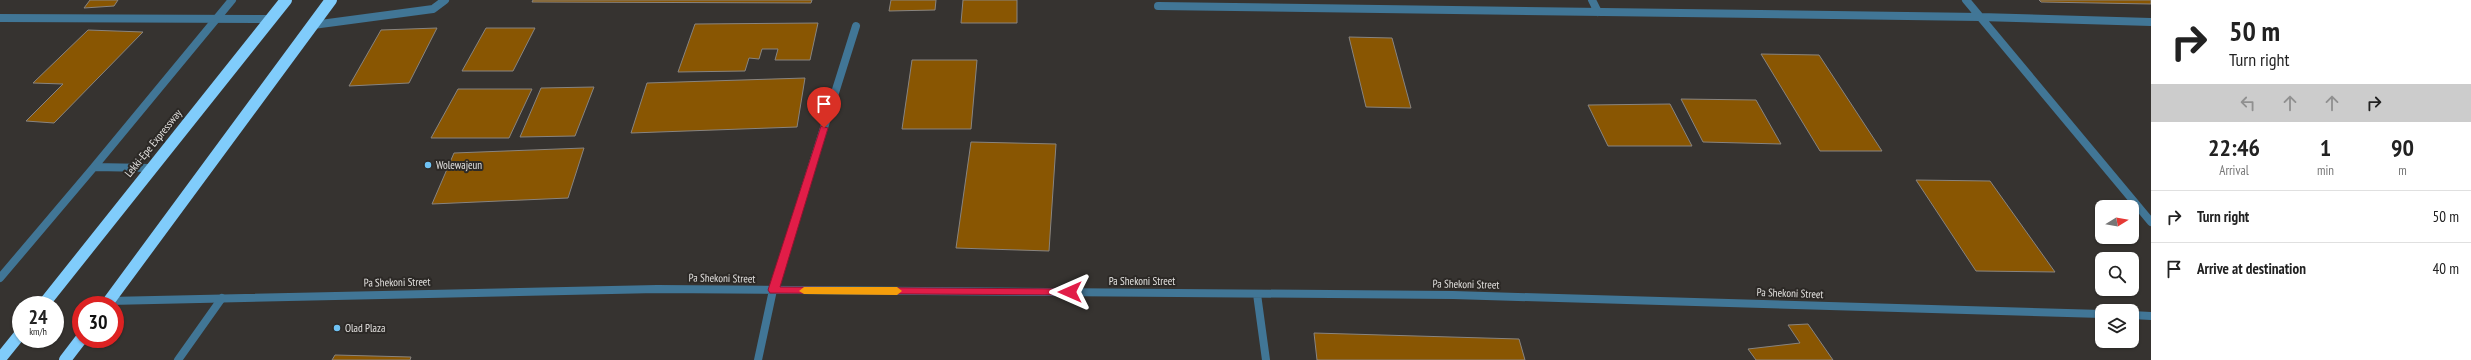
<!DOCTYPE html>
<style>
:root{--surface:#fff;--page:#f6f6f6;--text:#222;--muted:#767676;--line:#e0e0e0}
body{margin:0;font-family:"PT Sans Narrow",sans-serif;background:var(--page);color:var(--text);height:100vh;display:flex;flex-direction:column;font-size:15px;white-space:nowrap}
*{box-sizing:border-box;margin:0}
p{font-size:13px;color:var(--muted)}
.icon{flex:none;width:22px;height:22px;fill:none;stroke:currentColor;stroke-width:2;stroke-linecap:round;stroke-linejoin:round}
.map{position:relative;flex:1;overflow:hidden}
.details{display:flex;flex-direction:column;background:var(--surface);width:320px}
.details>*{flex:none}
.top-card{background:#fff;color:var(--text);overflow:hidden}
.needle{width:26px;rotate:79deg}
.buttons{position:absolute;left:2095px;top:200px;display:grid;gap:8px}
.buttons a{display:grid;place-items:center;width:44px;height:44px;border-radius:8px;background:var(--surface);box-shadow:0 1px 3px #0004;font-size:20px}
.speed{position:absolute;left:12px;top:296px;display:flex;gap:8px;font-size:20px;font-weight:700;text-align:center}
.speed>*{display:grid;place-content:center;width:52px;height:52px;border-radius:50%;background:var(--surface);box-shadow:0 1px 3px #0004;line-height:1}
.speed small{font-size:10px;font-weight:400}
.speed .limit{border:6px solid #d22;background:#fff;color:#111}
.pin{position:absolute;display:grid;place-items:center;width:34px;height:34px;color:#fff;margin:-41px -17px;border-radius:50% 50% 50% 0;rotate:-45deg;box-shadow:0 0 4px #0007}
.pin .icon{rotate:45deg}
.me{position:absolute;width:44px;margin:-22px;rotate:270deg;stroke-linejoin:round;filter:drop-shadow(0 0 3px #0008)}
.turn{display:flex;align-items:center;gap:14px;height:84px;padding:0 12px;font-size:18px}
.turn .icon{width:52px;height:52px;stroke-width:2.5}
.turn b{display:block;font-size:28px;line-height:34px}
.lanes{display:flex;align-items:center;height:38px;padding:0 12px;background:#0003;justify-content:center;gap:20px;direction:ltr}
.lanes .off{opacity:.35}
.eta{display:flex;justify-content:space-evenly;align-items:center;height:68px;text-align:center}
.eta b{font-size:24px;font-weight:800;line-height:28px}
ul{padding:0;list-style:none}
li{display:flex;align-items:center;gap:12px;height:52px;padding:0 12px;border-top:1px solid var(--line)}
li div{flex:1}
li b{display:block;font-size:15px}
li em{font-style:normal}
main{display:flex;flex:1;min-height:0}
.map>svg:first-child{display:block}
.building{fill:#895602;stroke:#888480}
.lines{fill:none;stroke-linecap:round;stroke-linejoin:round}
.lane{stroke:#417696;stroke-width:8}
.street{stroke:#417696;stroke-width:8}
.highway{stroke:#80ccfb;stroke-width:12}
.route{fill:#e11d48;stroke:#92132f}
.slow{fill:#f59e0b}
.poi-dot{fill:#6fc2f4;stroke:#2c2926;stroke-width:1.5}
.labels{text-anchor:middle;stroke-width:4;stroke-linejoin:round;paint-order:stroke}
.street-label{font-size:11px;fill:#e3e1df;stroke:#2c2926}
.poi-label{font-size:11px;fill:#e3e1df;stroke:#2c2926;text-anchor:start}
</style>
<main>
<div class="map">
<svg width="2151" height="360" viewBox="0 0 2151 360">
<rect width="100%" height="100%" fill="#363330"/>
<path class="building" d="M90 0H118L114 6 84 8Z
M533 0H812L811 3 532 2Z
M891 0H936L935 10 889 11Z
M963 0H1017V23H961Z
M2039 0H2151V4L2041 2Z
M818 23 810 60H775L778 49H762L759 59 749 58 745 71 678 72 695 24Z
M437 28 409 83 349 86 381 30Z
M486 28H535L513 71H462Z
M88 30 143 32 54 123 26 121 63 84 33 83Z
M1349 37 1392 38 1411 108 1366 107Z
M1761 54 1819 55 1882 151H1820Z
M912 60H977L971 129H902Z
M805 78 797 127 631 133 647 83Z
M594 87 575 136 520 137 541 88Z
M458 89H532L509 138H431Z
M1681 99 1756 100 1781 144 1703 142Z
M1670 104 1692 146H1608L1588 105Z
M971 142 1056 144 1049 251 956 248Z
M584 148 568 198 432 204 454 153Z
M1916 180 1990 181 2055 272 1976 271Z
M1808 324 1833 360H1756L1748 349 1800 343 1788 325Z
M1314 333 1519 339 1525 360H1317Z
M335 355 411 357 410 360H332Z"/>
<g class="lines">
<path class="lane" d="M313 25 433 9 445 0
M150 168 94 167 232 0
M0 278 94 167
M178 360 222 298"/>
<path class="street" d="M1592 0 1598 12
M1966 0 2151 222
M1158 6 1980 17 2151 22
M0 18 271 19
M1257 294 1266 360
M109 301 657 289 1453 295 2102 314
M2132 315 2151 316
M758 360 773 290 856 26"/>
<path class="highway" d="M43 305 286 0
M106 305 331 0
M0 359 21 333
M65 360 81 339"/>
</g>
<path class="route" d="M821 126 828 128 780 287 1070 289 1073 290V295L770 293 768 290Z"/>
<path class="slow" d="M804 287H897L902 291 897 295 804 294 799 291Z"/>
<g class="poi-dot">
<circle cx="428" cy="165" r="4"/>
<circle cx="337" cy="328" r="4"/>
</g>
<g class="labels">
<g class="street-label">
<text transform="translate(153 143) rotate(-51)" y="4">Lekki-Epe Expressway</text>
<text transform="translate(722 278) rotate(1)" y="4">Pa Shekoni Street</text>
<text x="1142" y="285">Pa Shekoni Street</text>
<text transform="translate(397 282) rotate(-1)" y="4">Pa Shekoni Street</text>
<text transform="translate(1466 284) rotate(1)" y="4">Pa Shekoni Street</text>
<text transform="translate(1790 293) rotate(2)" y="4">Pa Shekoni Street</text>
</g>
<g class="poi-label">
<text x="436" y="169">Wolewajeun</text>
<text x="345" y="332">Olad Plaza</text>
</g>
</g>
</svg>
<div class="buttons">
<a><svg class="needle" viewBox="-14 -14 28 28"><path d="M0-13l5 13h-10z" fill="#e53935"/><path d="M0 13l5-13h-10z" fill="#767676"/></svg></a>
<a><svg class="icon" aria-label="search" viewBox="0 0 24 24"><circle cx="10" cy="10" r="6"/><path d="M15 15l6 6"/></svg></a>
<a><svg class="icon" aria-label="layers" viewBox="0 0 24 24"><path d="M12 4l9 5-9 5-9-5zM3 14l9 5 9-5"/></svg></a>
</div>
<div class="speed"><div>24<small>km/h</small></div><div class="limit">30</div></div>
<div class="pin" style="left:824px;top:128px;background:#d93025"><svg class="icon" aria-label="arrive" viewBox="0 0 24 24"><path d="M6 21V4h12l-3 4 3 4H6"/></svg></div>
<svg class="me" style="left:1070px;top:292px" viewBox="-20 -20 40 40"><path d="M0-17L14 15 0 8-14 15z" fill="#e11d48" stroke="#fff" stroke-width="4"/></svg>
</div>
<section class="details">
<div class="top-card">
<div class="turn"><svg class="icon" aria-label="right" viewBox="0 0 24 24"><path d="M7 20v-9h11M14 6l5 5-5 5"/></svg><div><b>50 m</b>Turn right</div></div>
<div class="lanes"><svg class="icon off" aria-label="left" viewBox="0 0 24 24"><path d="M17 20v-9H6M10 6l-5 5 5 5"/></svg><svg class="icon off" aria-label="ahead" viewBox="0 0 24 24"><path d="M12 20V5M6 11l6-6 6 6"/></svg><svg class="icon off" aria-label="ahead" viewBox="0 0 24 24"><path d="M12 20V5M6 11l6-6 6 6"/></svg><svg class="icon" aria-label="right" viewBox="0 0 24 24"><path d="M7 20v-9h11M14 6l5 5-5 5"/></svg></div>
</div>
<div class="eta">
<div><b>22:46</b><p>Arrival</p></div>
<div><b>1</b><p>min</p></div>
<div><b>90</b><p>m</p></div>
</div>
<ul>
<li><svg class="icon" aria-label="right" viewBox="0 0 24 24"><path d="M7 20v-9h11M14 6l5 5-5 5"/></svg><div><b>Turn right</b></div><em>50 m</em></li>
<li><svg class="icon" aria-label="arrive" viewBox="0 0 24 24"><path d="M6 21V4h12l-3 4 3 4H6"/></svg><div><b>Arrive at destination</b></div><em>40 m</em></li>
</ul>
</section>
</main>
